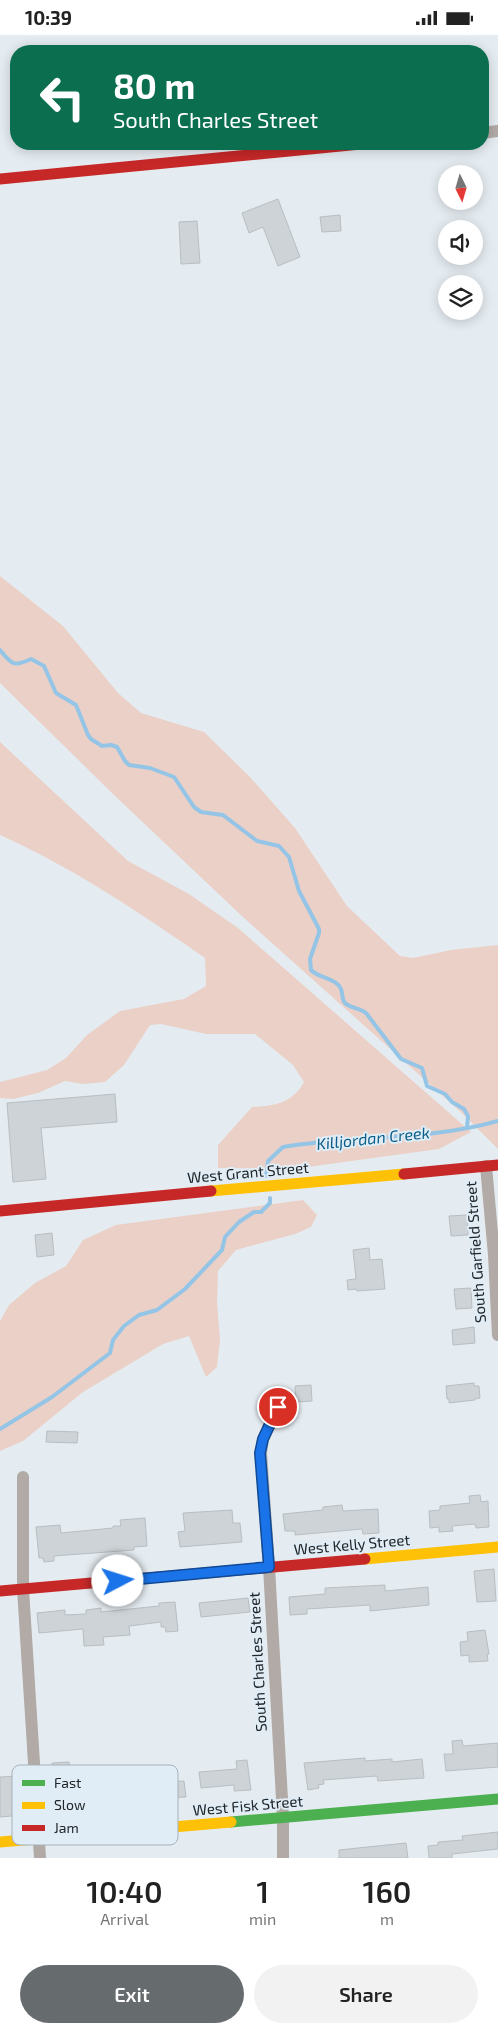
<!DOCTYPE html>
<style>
:root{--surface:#fff;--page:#f2f2f2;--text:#222;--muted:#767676;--accent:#666b6e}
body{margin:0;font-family:"Exo 2",sans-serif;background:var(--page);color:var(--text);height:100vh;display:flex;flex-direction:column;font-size:19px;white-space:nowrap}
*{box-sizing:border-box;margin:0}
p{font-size:16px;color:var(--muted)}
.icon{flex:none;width:28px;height:28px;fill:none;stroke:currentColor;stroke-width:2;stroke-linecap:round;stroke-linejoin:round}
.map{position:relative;height:1823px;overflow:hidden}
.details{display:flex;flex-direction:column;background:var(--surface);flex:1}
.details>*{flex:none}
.hud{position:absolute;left:10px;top:10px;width:479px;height:105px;border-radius:20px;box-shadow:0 2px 12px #0003;background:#0b6e4f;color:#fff;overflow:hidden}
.needle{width:32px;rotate:175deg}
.controls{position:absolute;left:438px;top:130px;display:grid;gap:10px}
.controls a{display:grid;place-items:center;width:45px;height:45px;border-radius:50%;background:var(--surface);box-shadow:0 2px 12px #0003;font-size:25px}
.pin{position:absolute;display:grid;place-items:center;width:42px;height:42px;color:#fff;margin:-21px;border:2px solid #fff;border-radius:50%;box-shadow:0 1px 5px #0007}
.me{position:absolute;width:55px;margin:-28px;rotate:85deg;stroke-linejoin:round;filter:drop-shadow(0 0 4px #0008)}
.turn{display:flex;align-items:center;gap:18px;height:105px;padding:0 20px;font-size:22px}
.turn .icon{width:65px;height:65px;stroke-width:2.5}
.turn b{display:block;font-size:35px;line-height:42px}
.eta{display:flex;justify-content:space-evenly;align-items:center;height:85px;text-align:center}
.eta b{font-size:30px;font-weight:600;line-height:35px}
.action{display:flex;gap:10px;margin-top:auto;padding:10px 20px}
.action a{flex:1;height:58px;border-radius:30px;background:var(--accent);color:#fff;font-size:20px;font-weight:600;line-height:58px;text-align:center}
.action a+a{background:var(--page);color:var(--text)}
.status{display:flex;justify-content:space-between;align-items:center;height:35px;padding:0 25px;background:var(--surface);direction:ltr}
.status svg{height:14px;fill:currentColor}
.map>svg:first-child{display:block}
.green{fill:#ead0c7}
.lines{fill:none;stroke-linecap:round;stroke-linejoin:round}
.stream{stroke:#94c5e6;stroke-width:4}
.building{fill:#cdd3d6;stroke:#b8bec1}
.street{stroke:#b1aaa6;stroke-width:12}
.fast{stroke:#4caf50;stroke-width:11}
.slow{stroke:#ffc107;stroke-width:11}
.jam{stroke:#c62828;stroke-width:11}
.route-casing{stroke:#114b97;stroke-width:12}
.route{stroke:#1a73e8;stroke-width:9}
.labels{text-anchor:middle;stroke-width:4;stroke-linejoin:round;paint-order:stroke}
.street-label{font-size:15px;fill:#212528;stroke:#e0edf6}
.water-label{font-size:16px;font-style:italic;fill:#0a5d88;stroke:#e0edf6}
.key{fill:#e0edf6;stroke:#a7b1b8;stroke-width:1}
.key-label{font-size:14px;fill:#212528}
</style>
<div class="status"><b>10:39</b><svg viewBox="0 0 49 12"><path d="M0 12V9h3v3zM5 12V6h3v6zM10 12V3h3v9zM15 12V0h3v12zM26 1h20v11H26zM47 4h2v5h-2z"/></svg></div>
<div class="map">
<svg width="498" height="1823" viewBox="0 0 498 1823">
<rect width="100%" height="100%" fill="#e5ecf1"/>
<path class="green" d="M0 541 63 591 118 658 141 678 204 697 250 742 295 793 347 871 400 921 413 923 451 915 498 910V1114L463 1079 244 883 114 760 0 648Z
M0 707 128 826 189 859 238 893 471 1097 439 1114 293 1134 218 1133V1110L252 1072C274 1071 293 1068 304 1047L293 1030 255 999H206L161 989 150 990 124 1030 105 1047 83 1049 65 1046 38 1058 13 1064 0 1063V1047L47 1035 66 1023 87 1000 120 976 184 964 206 951 205 923C140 878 72 832 0 800Z
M303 1165 317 1180 311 1192 295 1199 236 1215 218 1236 217 1267 220 1305 217 1332 206 1342 189 1301 163 1309 83 1357 23 1406 0 1416V1286L9 1270 35 1248 66 1231 83 1205 116 1190Z"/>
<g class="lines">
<path class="stream" d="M0 615C12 630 14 632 31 624L44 631 56 658 76 670 88 700 91 704 102 711 111 710 117 712 125 726 129 730 150 733 174 742 194 772 201 777 223 780 257 806 279 811 289 822 299 856 319 894V898L310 924 311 935C318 942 328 942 336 948 345 954 340 963 345 968 350 973 360 973 366 978L401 1024 422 1033 427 1051 445 1059 452 1067 464 1074 468 1081 467 1092
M266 1141 268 1126 283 1112C354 1100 428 1106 498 1086
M0 1394 52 1362 110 1318 113 1305 124 1291 139 1280 157 1275 185 1254 222 1215 225 1202 239 1187 254 1177H261L270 1168V1163"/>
</g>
<path class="building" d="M278 164 300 222 278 231 263 192 249 198 242 178Z
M340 180 341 196 322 197 320 182Z
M197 186 200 228 181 229 179 187Z
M115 1059 117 1087 41 1093 46 1144 13 1147 7 1068Z
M467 1180 468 1200 451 1201 449 1181Z
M52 1198 54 1220 37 1222 35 1200Z
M369 1213 370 1225 382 1224 385 1254 357 1256 356 1254 348 1255 347 1245 356 1244 353 1215Z
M471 1253 472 1273 456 1274 454 1254Z
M474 1292 475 1308 453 1310 452 1295Z
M474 1348V1351H479L480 1363 475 1364V1365L449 1368V1364H447L446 1351Z
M311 1350 312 1366 296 1367 295 1351Z
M47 1396 78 1397 77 1408 46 1407Z
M480 1460 481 1467 488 1466 489 1492 476 1493 475 1489 452 1491 453 1496 439 1497V1492L430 1493 429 1476 440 1475V1471L470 1468 469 1461Z
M342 1470 343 1476 378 1474 379 1498 363 1499 362 1494 295 1500V1496H285L283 1479 323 1475V1472Z
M232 1475 233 1488H240L242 1507 180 1512 178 1497 185 1496 183 1478Z
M145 1483 147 1511 134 1512V1515L54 1521V1526L44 1527 43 1523H39L36 1492 60 1490 61 1498 113 1493V1491H121L120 1485Z
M494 1534 496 1566 477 1567 474 1536Z
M385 1550V1556L428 1552 429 1570 370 1576V1570L307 1574V1579L290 1580 289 1562 325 1559V1553Z
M248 1563 250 1577 201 1582 199 1568Z
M175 1567 178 1596 166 1597 165 1592H161V1587L129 1591 130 1600 103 1602 104 1610 84 1611 83 1594 39 1598 37 1578 65 1575V1580L86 1579V1575L101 1573V1577L159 1571V1568Z
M485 1595 489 1619H487L488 1626 469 1627V1620L461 1621 460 1607 468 1606 467 1597Z
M462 1705 463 1711 498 1708V1732L446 1736 444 1719H453L452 1706Z
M365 1723V1726L392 1724V1727L422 1724 424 1743 378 1746 377 1741 323 1745 324 1749 318 1750 319 1753 308 1755 304 1728Z
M247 1725 251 1755 234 1756V1750L201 1753 199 1737 237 1734 236 1726Z
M69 1727 71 1749 95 1747 94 1743 111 1741V1746H117L118 1755 112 1756 113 1767 96 1768V1757L70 1760 71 1772 54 1773V1770H52L50 1752H53L52 1728Z
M17 1741 20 1777 12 1778V1781L0 1782V1742Z
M184 1746 186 1762 167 1763 165 1747Z
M498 1797V1814L452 1819V1823H429L428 1811 438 1810V1807L463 1805 462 1801Z
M406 1808 408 1823H339V1815Z"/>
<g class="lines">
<path class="street" d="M482 98 498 96
M486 1131 494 1220 498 1300
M278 1372 263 1404 261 1418 269 1532 283 1782V1823
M23 1442V1554L40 1823"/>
<path class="fast" d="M231 1787 498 1764"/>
<path class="slow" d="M211 1156 404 1139
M365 1524 498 1512
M0 1807 231 1787"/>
<path class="jam" d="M0 144 361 109
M404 1139 498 1130
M0 1176 211 1156
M0 1556 365 1524"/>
</g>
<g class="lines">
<g class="route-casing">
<path id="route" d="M118 1546 269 1532 260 1418 263 1404 278 1372"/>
</g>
<use href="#route" class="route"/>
</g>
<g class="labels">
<g class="street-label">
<text transform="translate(248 1138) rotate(-5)" y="5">West Grant Street</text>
<text transform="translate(476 1217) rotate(-94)" y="5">South Garfield Street</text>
<text transform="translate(352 1510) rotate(-5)" y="5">West Kelly Street</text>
<text transform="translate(258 1627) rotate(-93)" y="5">South Charles Street</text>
<text transform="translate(248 1771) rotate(-5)" y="5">West Fisk Street</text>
</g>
<g class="water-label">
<text transform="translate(373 1103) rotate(-6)" y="6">Killjordan Creek</text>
</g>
</g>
<rect x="12" y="1730" width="166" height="80" rx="8" class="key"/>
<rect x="22" y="1745" width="23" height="6" fill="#4caf50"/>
<rect x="22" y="1767" width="23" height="7" fill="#ffc107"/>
<rect x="22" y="1790" width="23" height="6" fill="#c62828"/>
<g class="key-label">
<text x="54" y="1753">Fast</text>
<text x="54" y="1775">Slow</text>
<text x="54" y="1798">Jam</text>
</g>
</svg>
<div class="controls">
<a><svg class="needle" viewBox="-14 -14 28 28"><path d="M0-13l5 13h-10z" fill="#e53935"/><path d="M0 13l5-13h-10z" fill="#767676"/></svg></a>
<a><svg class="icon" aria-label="sound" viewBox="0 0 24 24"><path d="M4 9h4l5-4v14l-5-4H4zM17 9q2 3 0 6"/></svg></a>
<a><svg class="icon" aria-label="layers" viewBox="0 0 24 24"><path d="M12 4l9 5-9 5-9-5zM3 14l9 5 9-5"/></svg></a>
</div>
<div class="pin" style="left:278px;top:1372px;background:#d93025"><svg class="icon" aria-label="arrive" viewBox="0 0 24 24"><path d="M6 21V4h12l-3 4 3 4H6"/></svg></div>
<svg class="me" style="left:118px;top:1546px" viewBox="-20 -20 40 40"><circle r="19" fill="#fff"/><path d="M0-13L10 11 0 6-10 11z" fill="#1a73e8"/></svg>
<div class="hud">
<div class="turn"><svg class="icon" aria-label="left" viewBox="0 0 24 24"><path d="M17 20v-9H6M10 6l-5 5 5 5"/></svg><div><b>80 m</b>South Charles Street</div></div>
</div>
</div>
<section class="details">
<div class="eta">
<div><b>10:40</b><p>Arrival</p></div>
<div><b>1</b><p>min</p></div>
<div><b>160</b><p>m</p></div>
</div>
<div class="action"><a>Exit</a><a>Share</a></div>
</section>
